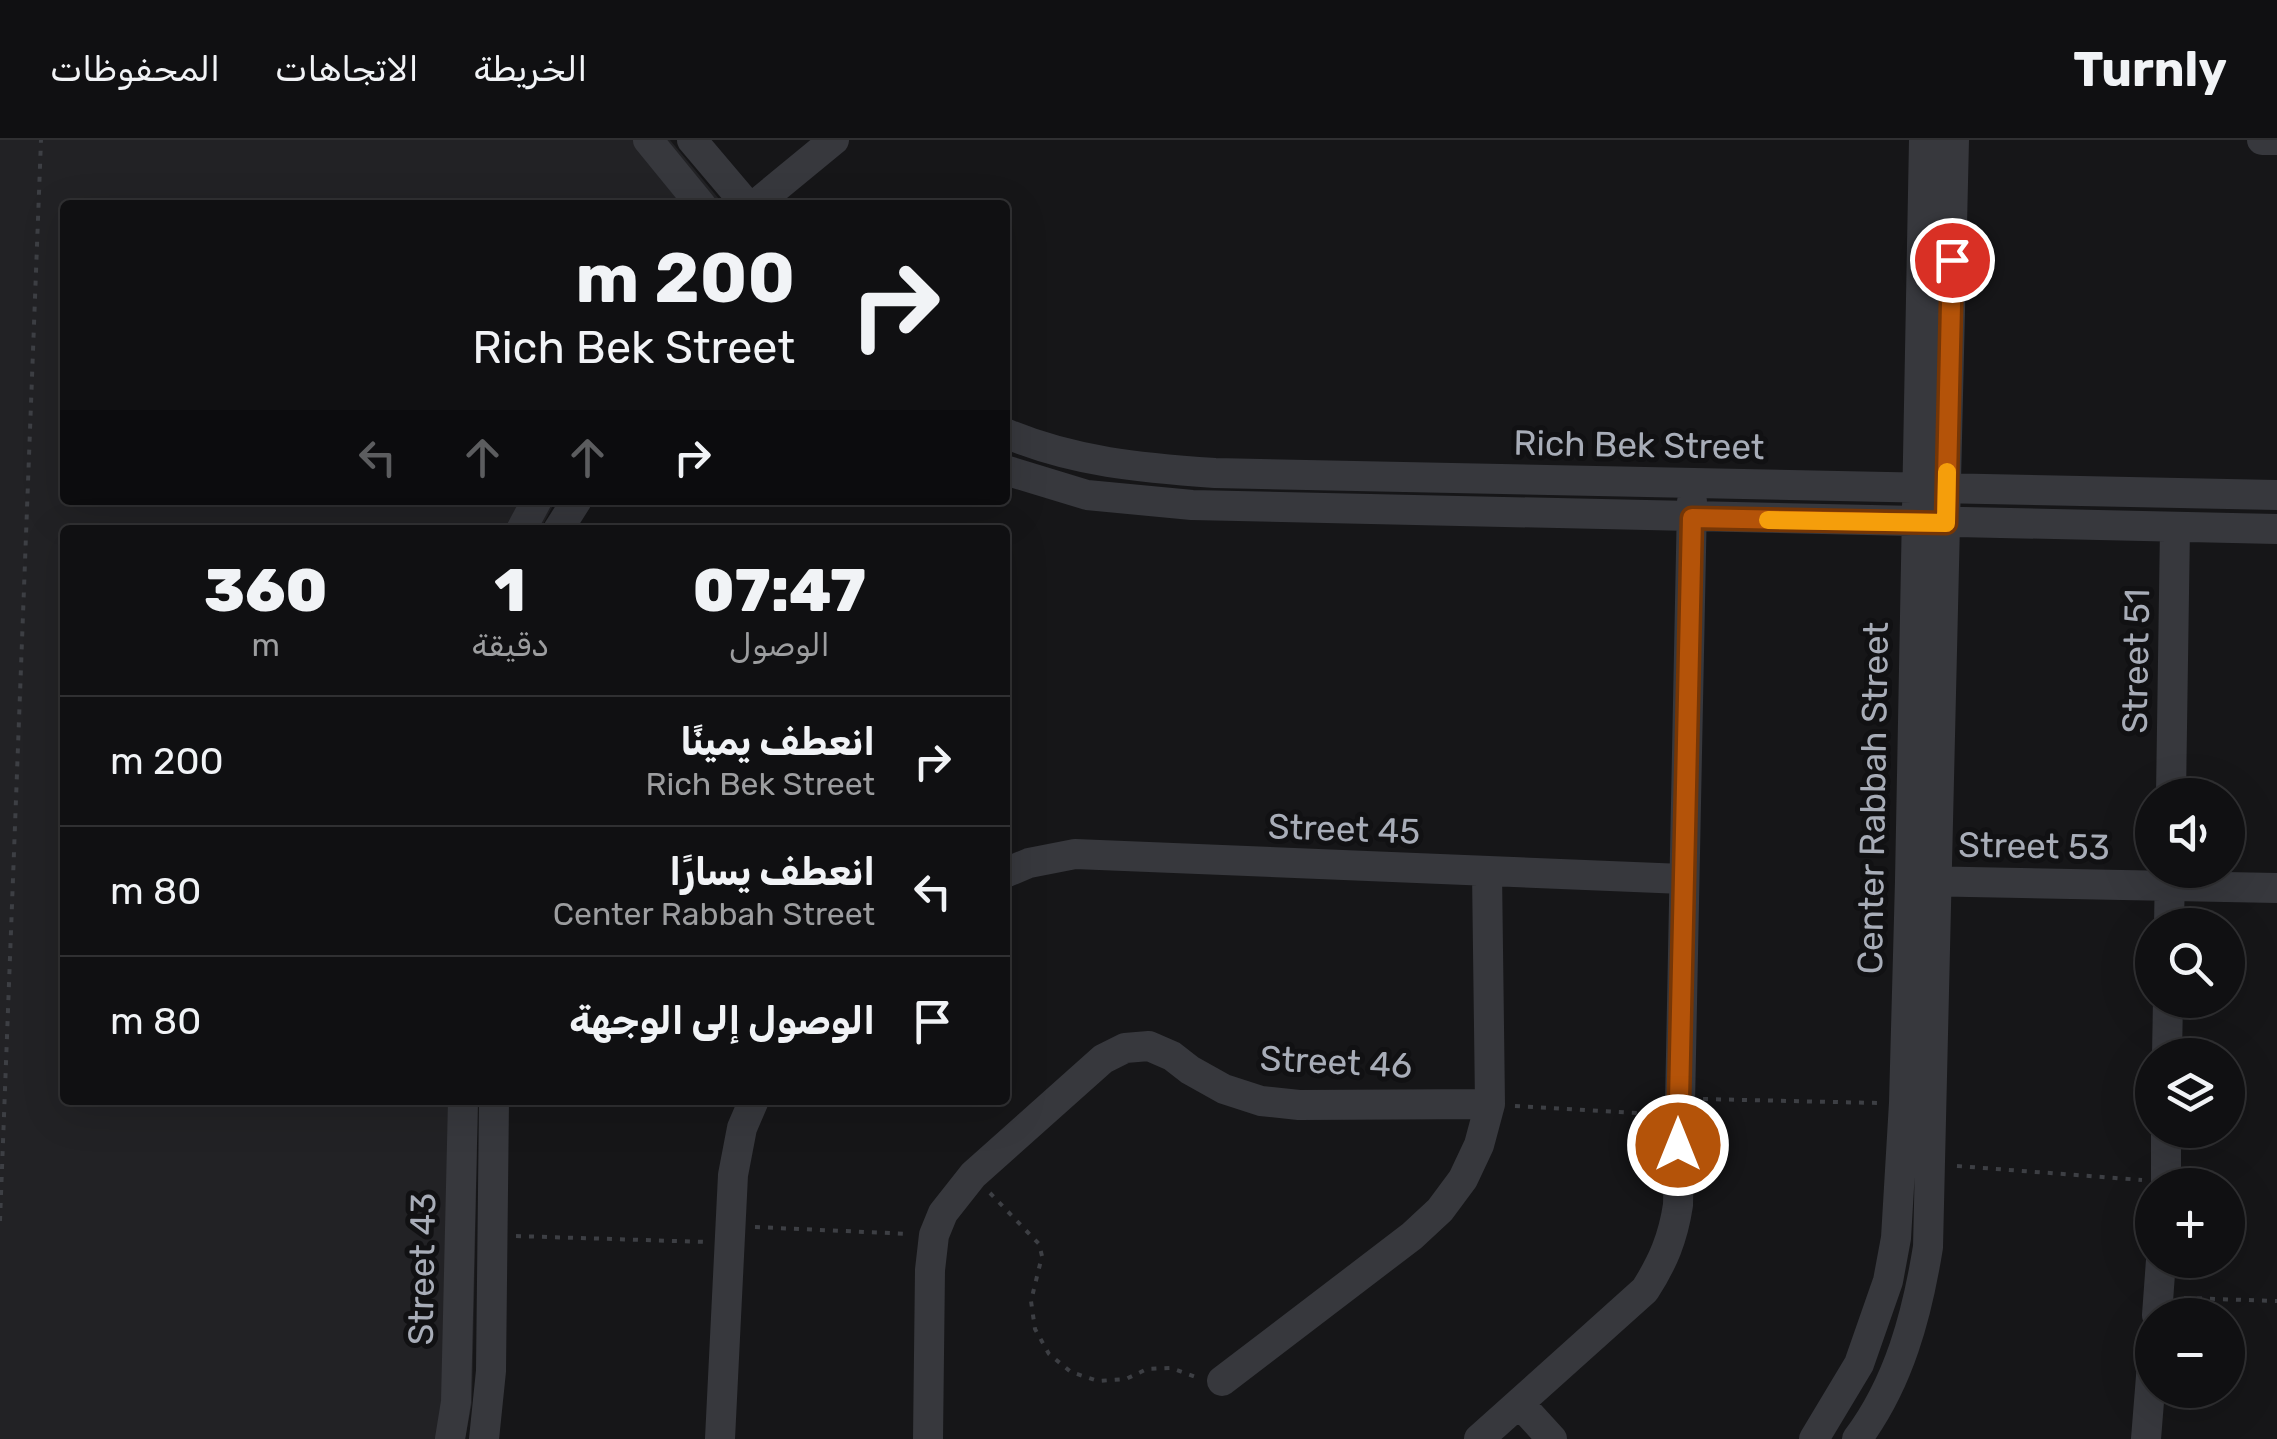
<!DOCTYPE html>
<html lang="ar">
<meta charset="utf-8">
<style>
:root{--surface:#101012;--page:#19191b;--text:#f1f3f6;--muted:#9c9d9f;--line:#303032}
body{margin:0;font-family:Rubik,Cairo,sans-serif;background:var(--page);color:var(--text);direction:rtl;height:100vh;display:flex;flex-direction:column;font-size:38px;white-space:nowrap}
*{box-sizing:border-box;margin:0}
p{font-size:32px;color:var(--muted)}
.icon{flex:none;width:55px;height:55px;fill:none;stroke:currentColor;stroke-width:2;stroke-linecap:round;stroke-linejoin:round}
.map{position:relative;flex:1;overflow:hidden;direction:ltr}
.sheet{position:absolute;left:60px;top:385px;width:950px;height:580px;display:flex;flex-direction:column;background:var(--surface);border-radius:10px;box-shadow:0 10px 40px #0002,0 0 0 2px var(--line);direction:rtl}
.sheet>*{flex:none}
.banner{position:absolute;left:60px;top:60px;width:950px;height:305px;border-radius:10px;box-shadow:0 10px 40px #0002,0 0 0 2px var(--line);direction:rtl;background:#101012;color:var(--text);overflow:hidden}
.fabs{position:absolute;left:2135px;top:638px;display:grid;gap:20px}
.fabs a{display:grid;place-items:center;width:110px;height:110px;border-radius:50%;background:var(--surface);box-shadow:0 10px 40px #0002,0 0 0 2px var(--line);font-size:50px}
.pin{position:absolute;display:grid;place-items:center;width:85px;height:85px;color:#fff;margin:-42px;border:5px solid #fff;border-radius:50%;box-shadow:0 2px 10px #0007}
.me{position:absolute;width:110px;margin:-55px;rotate:0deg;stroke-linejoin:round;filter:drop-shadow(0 0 8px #0008)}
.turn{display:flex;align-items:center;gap:35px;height:210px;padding:0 50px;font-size:45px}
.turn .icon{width:130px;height:130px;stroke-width:2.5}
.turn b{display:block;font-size:70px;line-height:85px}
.lanes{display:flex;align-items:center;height:95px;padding:0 50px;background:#0003;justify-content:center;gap:50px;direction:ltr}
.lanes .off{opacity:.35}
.eta{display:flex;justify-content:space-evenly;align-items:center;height:170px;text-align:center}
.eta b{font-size:60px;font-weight:800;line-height:70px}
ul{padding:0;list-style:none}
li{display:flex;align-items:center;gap:30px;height:130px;padding:0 50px;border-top:2px solid var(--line)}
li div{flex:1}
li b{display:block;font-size:38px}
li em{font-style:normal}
header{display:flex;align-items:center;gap:60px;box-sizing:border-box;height:140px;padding:0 50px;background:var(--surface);border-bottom:2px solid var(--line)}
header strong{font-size:48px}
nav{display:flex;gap:55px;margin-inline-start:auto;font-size:35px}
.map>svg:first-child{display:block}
.built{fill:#222225}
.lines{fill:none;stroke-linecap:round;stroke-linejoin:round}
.path{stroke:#3d3f44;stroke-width:4;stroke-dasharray:5 8;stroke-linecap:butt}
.minor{stroke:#37383d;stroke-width:30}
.route-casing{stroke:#753606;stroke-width:25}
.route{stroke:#b45309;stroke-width:18}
.slow{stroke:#f59e0b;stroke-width:18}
.labels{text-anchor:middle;stroke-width:10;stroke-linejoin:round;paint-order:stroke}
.street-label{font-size:35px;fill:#a8adb8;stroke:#111113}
</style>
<header>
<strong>Turnly</strong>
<nav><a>الخريطة</a><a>الاتجاهات</a><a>المحفوظات</a></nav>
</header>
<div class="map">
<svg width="2277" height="1299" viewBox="0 0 2277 1299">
<rect width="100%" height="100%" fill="#161618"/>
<path class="built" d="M0 0H670L724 65H65V360H556L540 390H65V960H478L472 1263 465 1299H0Z"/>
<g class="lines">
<path class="path" d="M1703 959 1878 963
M1515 966 1655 974
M1957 1026 2142 1040
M990 1053 1039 1104 1042 1116 1031 1161 1035 1189 1049 1214 1071 1232 1098 1241 1126 1239 1147 1229 1171 1228 1196 1237
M0 1081 41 0
M755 1087 910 1094
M516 1096 707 1102
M2184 1158 2277 1161"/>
<path class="minor" d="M648 0 701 65
M692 0 747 65
M2262 0H2277
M755 65 834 0
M1005 293C1073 322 1142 328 1215 333L2277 355
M1005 330 1087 355 1192 365 2277 389
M521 390 537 360
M558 390 577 360
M2171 655 2175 387
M1005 733 1029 723 1075 714 1683 739
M1918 741 2277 748
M2169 785 2170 730
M2167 915 2168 860
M2166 1045V990
M2157 1175 2161 1120
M1222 1241 1412 1096 1440 1070 1463 1039 1479 1005 1490 964 1487 732
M1520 1264 1552 1299
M450 1299 456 1262 463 960
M484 1299 491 1231 494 960
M720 1299 733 1035 742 988 754 960
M928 1299 930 1130 934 1095 943 1073 973 1035 1103 919 1125 908 1149 906 1172 916 1190 930 1224 949 1261 961 1299 965 1490 964
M1479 1299 1645 1150C1663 1122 1673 1098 1678 1065L1692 362
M1814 1299 1859 1224 1888 1141 1896 1098 1904 963 1910 741 1924 0
M1857 1299C1899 1243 1917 1175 1928 1107L1954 0
M2146 1299 2152 1224"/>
</g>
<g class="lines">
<g class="route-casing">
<path id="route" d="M1678 1005 1692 378 1946 383 1952 120"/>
</g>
<use href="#route" class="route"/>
<path class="slow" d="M1768 380 1946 383 1947 332"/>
</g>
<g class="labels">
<g class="street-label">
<text transform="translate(1639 305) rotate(1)" y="12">Rich Bek Street</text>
<text transform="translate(2136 521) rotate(-89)" y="12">Street 51</text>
<text transform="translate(1873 658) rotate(-89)" y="12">Center Rabbah Street</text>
<text transform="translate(1344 689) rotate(2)" y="12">Street 45</text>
<text transform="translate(2034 706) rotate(1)" y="12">Street 53</text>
<text transform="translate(1336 922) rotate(3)" y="12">Street 46</text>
<text transform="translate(422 1129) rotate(-89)" y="12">Street 43</text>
</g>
</g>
</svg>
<div class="fabs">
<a><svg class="icon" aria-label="sound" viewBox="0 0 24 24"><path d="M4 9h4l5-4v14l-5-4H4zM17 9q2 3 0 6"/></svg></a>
<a><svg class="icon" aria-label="search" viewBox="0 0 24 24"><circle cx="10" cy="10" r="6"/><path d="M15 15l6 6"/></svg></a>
<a><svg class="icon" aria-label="layers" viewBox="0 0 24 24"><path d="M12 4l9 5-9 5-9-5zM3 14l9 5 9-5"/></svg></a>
<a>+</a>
<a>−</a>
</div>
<div class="pin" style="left:1952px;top:120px;background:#d93025"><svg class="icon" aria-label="arrive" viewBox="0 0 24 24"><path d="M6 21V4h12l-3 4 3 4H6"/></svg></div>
<svg class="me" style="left:1678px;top:1005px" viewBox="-20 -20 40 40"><circle r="17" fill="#b45309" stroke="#fff" stroke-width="3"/><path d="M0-11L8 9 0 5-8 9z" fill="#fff"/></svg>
<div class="banner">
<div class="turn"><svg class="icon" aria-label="right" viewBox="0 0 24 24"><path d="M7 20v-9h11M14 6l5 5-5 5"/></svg><div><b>200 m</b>Rich Bek Street</div></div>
<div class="lanes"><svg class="icon off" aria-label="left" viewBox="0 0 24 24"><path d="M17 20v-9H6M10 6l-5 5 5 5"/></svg><svg class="icon off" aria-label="ahead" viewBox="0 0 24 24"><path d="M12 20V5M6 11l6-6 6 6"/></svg><svg class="icon off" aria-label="ahead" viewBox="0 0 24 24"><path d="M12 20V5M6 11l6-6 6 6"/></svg><svg class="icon" aria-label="right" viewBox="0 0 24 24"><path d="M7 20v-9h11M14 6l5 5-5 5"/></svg></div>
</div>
<section class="sheet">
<div class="eta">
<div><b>07:47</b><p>الوصول</p></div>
<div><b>1</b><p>دقيقة</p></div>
<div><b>360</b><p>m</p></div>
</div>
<ul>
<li><svg class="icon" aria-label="right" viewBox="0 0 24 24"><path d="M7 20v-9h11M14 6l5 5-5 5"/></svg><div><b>انعطف يمينًا</b><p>Rich Bek Street</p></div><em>200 m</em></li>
<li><svg class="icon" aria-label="left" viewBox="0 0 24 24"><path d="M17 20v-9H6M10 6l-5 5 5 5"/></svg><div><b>انعطف يسارًا</b><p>Center Rabbah Street</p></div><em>80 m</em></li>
<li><svg class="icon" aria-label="arrive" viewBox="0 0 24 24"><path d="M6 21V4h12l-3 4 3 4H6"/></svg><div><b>الوصول إلى الوجهة</b></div><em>80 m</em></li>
</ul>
</section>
</div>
